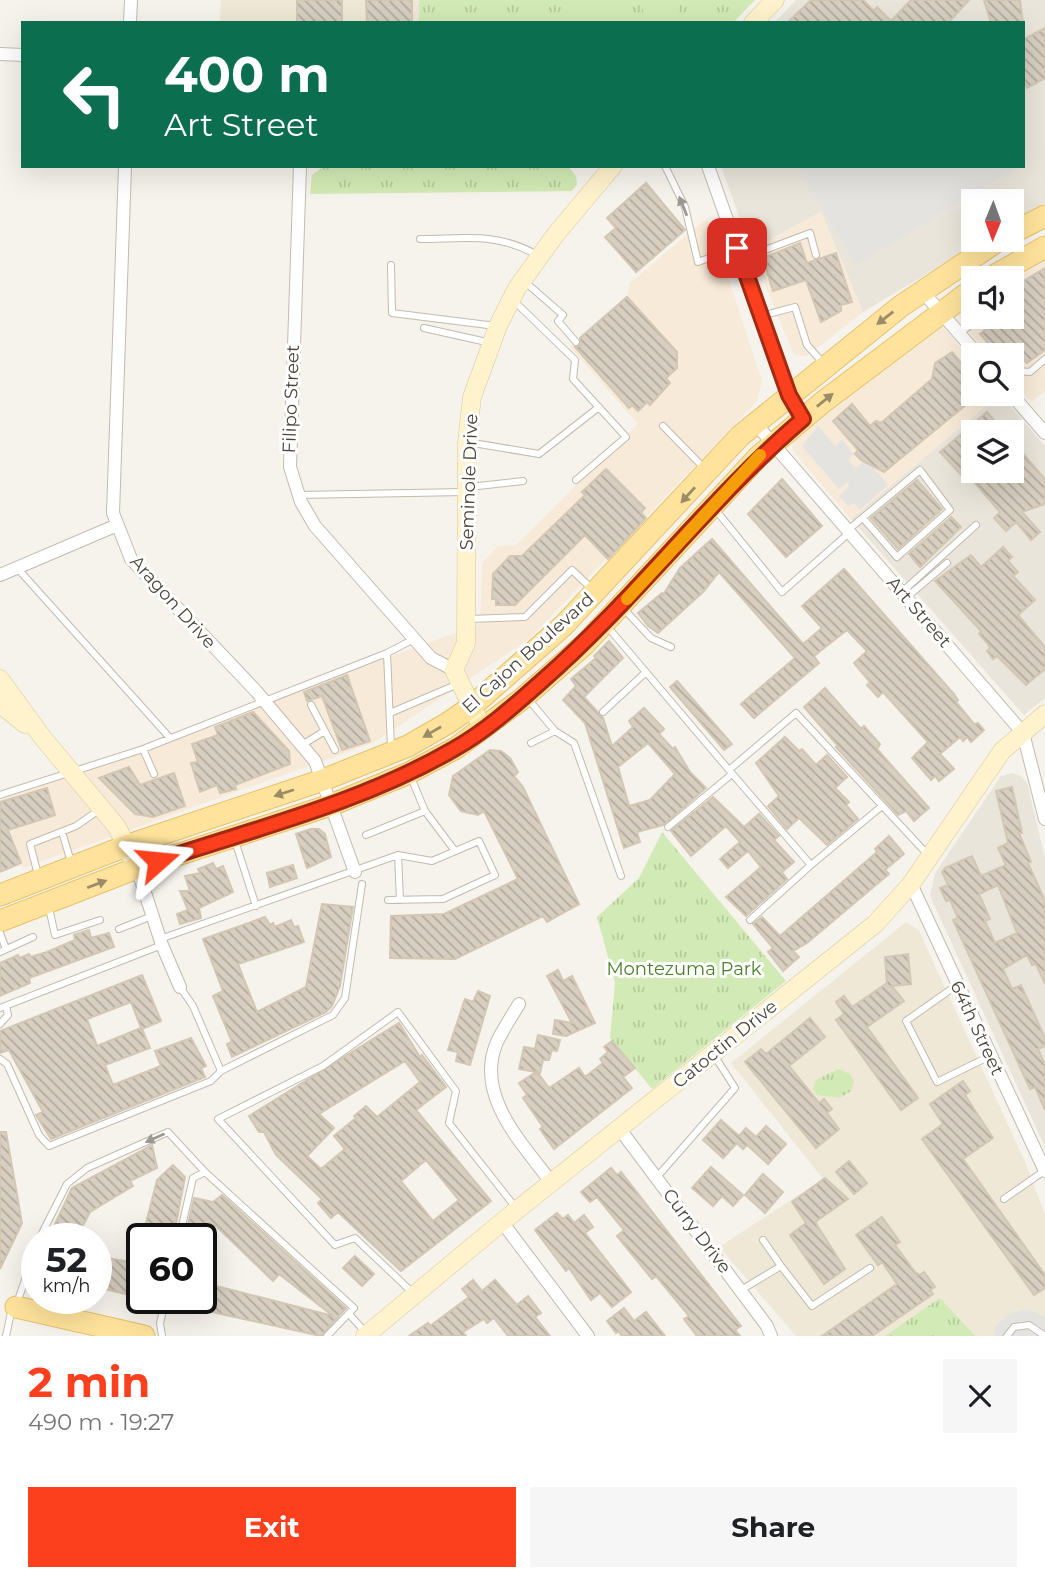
<!DOCTYPE html>
<meta charset="utf-8">
<style>
:root{--surface:#fff;--page:#f6f6f6;--text:#202124;--muted:#757577;--accent:#fc3f1d}
body{margin:0;font-family:Montserrat,sans-serif;background:var(--page);color:var(--text);height:100vh;display:flex;flex-direction:column;font-size:26px;white-space:nowrap}
*{box-sizing:border-box;margin:0}
p{font-size:23px;color:var(--muted)}
.icon{flex:none;width:38px;height:38px;fill:none;stroke:currentColor;stroke-width:2;stroke-linecap:round;stroke-linejoin:round}
.map{position:relative;height:1336px;overflow:hidden}
.side{display:flex;flex-direction:column;background:var(--surface);flex:1}
.side>*{flex:none}
.top-card{position:absolute;left:21px;top:21px;width:1004px;height:147px;border-radius:0px;box-shadow:0 7px 28px #0002;background:#0b6e4f;color:#fff;overflow:hidden}
.needle{width:46px;rotate:181deg}
.controls{position:absolute;left:961px;top:189px;display:grid;gap:14px}
.controls a{display:grid;place-items:center;width:63px;height:63px;border-radius:0px;background:var(--surface);box-shadow:0 7px 28px #0002;font-size:35px}
.speed{position:absolute;left:21px;top:1223px;display:flex;gap:14px;font-size:35px;font-weight:700;text-align:center}
.speed>*{display:grid;place-content:center;width:91px;height:91px;border-radius:50%;background:var(--surface);box-shadow:0 7px 28px #0002;line-height:1}
.speed small{font-size:18px;font-weight:400}
.speed .limit{border:4px solid #111;border-radius:10px;background:#fff;color:#111}
.pin{position:absolute;display:grid;place-items:center;width:60px;height:60px;color:#fff;margin:-30px;border-radius:14px;box-shadow:0 4px 10px #0006}
.me{position:absolute;width:77px;margin:-38px;rotate:72deg;stroke-linejoin:round;filter:drop-shadow(0 0 5px #0008)}
.turn{display:flex;align-items:center;gap:24px;height:147px;padding:0 28px;font-size:32px}
.turn .icon{width:91px;height:91px;stroke-width:2.5}
.turn b{display:block;font-size:49px;line-height:60px}
.round{display:grid;place-items:center;flex:none;width:74px;height:74px;border-radius:0px;background:var(--page)}
.overview{display:flex;align-items:center;justify-content:space-between;height:119px;padding:0 28px}
h1{font-size:42px;font-weight:700;line-height:52px;color:var(--accent)}
.button{display:flex;gap:14px;margin-top:auto;padding:14px 28px}
.button a{flex:1;height:80px;border-radius:0px;background:var(--accent);color:#fff;font-size:28px;font-weight:700;line-height:80px;text-align:center}
.button a+a{background:var(--page);color:var(--text)}
.map>svg:first-child{display:block}
.residential{fill:#eae5da;fill-rule:evenodd}
.commercial{fill:#f7ead8}
.education{fill:#efe8d6}
.grass{fill:url(#grass-tufts)}
.garden{fill:#d2eab5}
.parking{fill:#e5e3e0}
.building{fill:url(#building-back-hatch);stroke:#d3c7b4;stroke-width:2;fill-rule:evenodd}
.lines{fill:none;stroke-linecap:round;stroke-linejoin:round}
.lane-casing{stroke:#c2bbae;stroke-width:8}
.street-casing{stroke:#c2bbae;stroke-width:14}
.secondary-casing{stroke:#d6c79b;stroke-width:19}
.primary-casing{stroke:#e6c16a;stroke-width:23}
.lane{stroke:#fff;stroke-width:6}
.street{stroke:#fff;stroke-width:12}
.secondary{stroke:#fff3cd;stroke-width:18}
.primary{stroke:#ffe39c;stroke-width:21}
.oneway{fill:#9c9892}
.oneway2{fill:#9c8c66}
.route-casing{stroke:#a42913;stroke-width:18}
.route{stroke:#fc3f1d;stroke-width:12}
.slow{stroke:#f59e0b;stroke-width:12}
.labels{text-anchor:middle;stroke-width:6;stroke-linejoin:round;paint-order:stroke}
.street-label{font-size:18px;fill:#4b4439;stroke:#fff}
.park-label{font-size:18px;fill:#4a7f2a;stroke:#fff}
</style>
<div class="map">
<svg width="1045" height="1336" viewBox="0 0 1045 1336">
<defs>
<pattern id="grass-tufts" width="24" height="20" patternUnits="userSpaceOnUse" patternTransform="scale(1.75)"><rect width="24" height="20" fill="#d2eab5"/><path d="M3 7l-1-3M5 7V3M7 7l1-3M15 17l-1-3M17 17v-4M19 17l1-3" fill="none" stroke="#b6ca9c"/></pattern>
<pattern id="building-back-hatch" width="6" height="6" patternUnits="userSpaceOnUse" patternTransform="scale(1.75)"><rect width="6" height="6" fill="#d8cfc1"/><path d="M-1 5l2 2M0 0l6 6M5-1l2 2" fill="none" stroke="#b1aa9e"/></pattern>
</defs>
<rect width="100%" height="100%" fill="#f6f3ec"/>
<path class="residential" d="M796 0H1045V203L1012 223V201H973V240H984L863 312 821 212 751 250 721 166H1024V23H774Z
M1000 394 1045 446V698L1024 715 851 519ZM973 432H1012V471H973Z
M1013 773 1021 776 1027 783 1045 858V1147L930 896 935 873 1001 776Z"/>
<path class="commercial" d="M821 212 863 312 807 356 794 355 751 250Z
M704 220 710 222 762 381 757 401 529 639 373 743 23 868 10 831 6 832 0 814V800L480 624 482 563 498 546 516 545 638 424 570 347 627 297 630 283Z
M1045 259V391L1031 402 1012 380V355H990L963 325 959 315 973 302V317H1012L1011 278Z
M936 326 944 328 973 362V394H1000L851 519 793 451 792 442 852 389Z"/>
<path class="education" d="M221 0H419V23H220Z
M906 922 919 930 925 944 1026 1164 1045 1214V1336H796L719 1247 823 1179 731 1063Z"/>
<path class="grass" d="M419 0H755L733 23H419Z
M568 166 576 176 577 184 572 191 310 194 312 175 323 167Z
M662 832 786 981 652 1089 610 1038 615 982 597 917 639 878Z
M838 1069 850 1074 854 1082 851 1091 840 1098 817 1095 813 1089 816 1080Z
M940 1298 975 1336H885Z"/>
<path class="garden" d="M630 0V23H548C573 0 598 0 630 0Z
M643 0H679V23H643Z"/>
<path class="parking" d="M805 166H1019L856 265 799 170Z
M818 426 835 446 842 440 854 454 848 460 855 468 867 460 888 485 860 510 854 503 848 506 839 496 849 486 848 482 839 489 802 446Z
M1029 1309 1045 1317V1336H994L995 1327 1010 1313Z"/>
<path class="building" d="M297 0H342V23H297Z
M366 0H412V23H367Z
M811 0H863L874 11 877 7 891 21 911 0H969L948 23H787Z
M984 0H1020L1023 23H991Z
M1045 28V78L1027 88 1024 81V39Z
M646 183 685 230 636 272 605 237 616 228 607 218Z
M800 243 807 263 836 253 852 302 841 305V311L821 322 806 280 773 291 763 258Z
M1045 268V350L1027 363 1022 358 1012 367V355H999L980 334 1000 317H1012V307L1018 302 1012 294V288Z
M627 297 677 352V368L666 378 670 383 650 405 647 402 638 411 632 405 629 408 575 347 581 345 580 338Z
M952 352 973 377V399L884 472 861 460 855 454 858 450 833 421 852 404 870 426 876 421 881 423 932 379 935 363Z
M987 412 1004 432H973V471H983L992 481 1003 471H1012V441L1045 479V504L1022 512 1040 532 1031 540 1016 522 1006 531 994 518 1000 512 968 475 964 478 940 452Z
M606 469 645 508 641 513 646 518 608 559 585 535 515 605H496V599H492L493 574 510 556H522L585 495 582 492Z
M782 479 822 526 786 557 748 514Z
M917 480 942 509 898 549 871 518Z
M951 517 961 527 920 567 909 554Z
M712 539 803 644 822 628 802 606 844 569 954 694 958 700 956 702 974 724 978 723 984 730 971 742 967 737 963 741 960 737 940 754 954 769 939 781 935 776 931 780 912 758 928 742 883 692 878 697 867 685 870 682 854 663 867 651 847 630 814 656 819 663 754 718 741 704 795 658 719 572 703 592 658 633 648 626 638 613 662 593 663 595 680 568Z
M1003 547 1012 557 1008 561 1018 572 1013 576 1035 600 1018 615 1045 647V669L1026 685 997 656 993 659 987 651 990 648 988 644 979 634 981 631 935 581 971 555 981 567Z
M609 641 623 658 584 697 603 718 612 746 633 727 629 721 644 708 664 729 659 734 673 749 675 747 690 772 706 788 663 825 637 832 640 842 624 848 585 723 563 700 576 686 571 679 596 658 594 656ZM648 743 675 774 650 800 629 806 618 767Z
M347 675 370 741 342 750 322 696 307 701 304 692Z
M677 681 732 744 724 750 670 687Z
M825 688 861 729 864 726 880 744 877 749 929 808 914 821 906 811 898 815 836 747 838 746 804 707Z
M253 712 289 751 290 764 235 785 236 789 220 793 217 785 200 792 191 763 198 762 192 744 218 735 215 727Z
M785 737 799 751 802 749 816 765 827 755 847 777 835 788 849 802 846 805 858 819 827 845 799 818 787 829 768 806 779 796 756 763Z
M490 750 501 751 510 758 518 772 514 776 523 787 579 904 547 922 543 916 455 959 390 958 391 916 444 914 518 879 484 811 478 815 461 811 449 795 453 776Z
M129 767 140 785 174 773 185 806 153 817 135 814 99 778Z
M1012 787 1022 833H1019L1031 862 1028 863 1045 901V984L1036 964 1032 965 1027 955 1003 969 1012 989 1021 985 1045 1038V1046L1038 1049 1045 1065V1110L1035 1087 1030 1089 953 920 958 918 950 900 946 901 940 888 948 885 942 872 945 868 972 856 981 876 1006 865 998 848 1008 843 996 791ZM998 885 1017 933 995 943 985 921 990 919 979 894Z
M47 788 55 815 8 830 21 863 0 872V802Z
M713 797 744 827 759 814 779 836 774 840 794 862 782 872 787 879 746 916 726 897 761 867 748 851 728 868 720 859 740 842 726 826 691 856 671 831Z
M311 829H319L325 834 331 857 307 868 296 834Z
M889 836 904 854 885 870 889 874 807 943 793 951 799 957 783 971 768 952 773 948 753 924 762 917 780 936 877 852 875 849Z
M213 863 216 869 223 866 233 892 199 908 201 918 180 924 177 914 188 910 180 891H190L185 876 200 873 198 869Z
M293 865 297 878 270 887 267 873Z
M322 904 353 907 340 986 332 1006 326 1012 232 1057 227 1044 232 1042 213 996 223 991 203 939 265 917 270 925 273 923 275 927 291 920 294 927 298 926 304 942 238 964 257 1012 306 987Z
M89 930 91 938 109 933 114 947 29 978 30 983 0 996V963L18 955 20 958 29 954 31 957 47 952 75 940 74 935Z
M908 954 911 984 892 986 904 1001 867 1027 918 1098 901 1110 836 1020 844 1014 836 1002 844 996 852 1007 887 983 885 957Z
M558 970 563 981 572 976 595 1023 566 1036 553 1034 555 1020 572 1023 547 976Z
M142 975 161 1021 142 1029 150 1048 105 1065 113 1085 161 1066 155 1051 191 1038 206 1066 201 1068 205 1077 51 1139 36 1115 43 1112 9 1050 0 1053V1031ZM131 1002 141 1028 97 1046 87 1019Z
M478 991 490 996 470 1065 456 1061 458 1052 448 1050 465 999 473 1002Z
M810 1018 825 1037 789 1066 819 1103 824 1099 832 1109 827 1113 839 1129 816 1148 745 1062 761 1049 766 1054Z
M399 1023 420 1057 422 1055 446 1087 416 1110 491 1201 401 1271 338 1212 331 1218 318 1203 322 1199 276 1155 264 1132H259L249 1116ZM405 1061 420 1082 377 1117 366 1106 354 1116 356 1118 334 1136 345 1149 321 1169 307 1156 334 1128 319 1114ZM426 1160 459 1200 433 1221 401 1181Z
M538 1035 560 1040 557 1051 552 1050 549 1060H543L540 1073H538L549 1088 579 1068 585 1077 603 1063 600 1059 608 1052 604 1047 612 1041 635 1068 623 1077 632 1088 554 1149 540 1129 543 1127 523 1098 527 1095 519 1083 536 1072 519 1069 524 1047 535 1049Z
M963 1081 970 1091 965 1095 993 1138 963 1159 1045 1275V1288L1034 1295 922 1139 943 1124 930 1104Z
M721 1120 739 1136 746 1128 756 1137 766 1126 786 1144 768 1164 747 1145 743 1149 737 1143 723 1158 703 1140Z
M0 1132H6L22 1223 0 1269Z
M152 1145 157 1168 130 1181 133 1186 90 1212 76 1239H48L72 1188Z
M849 1161 867 1183 854 1194 836 1172Z
M173 1165 185 1177 173 1239H142L157 1180Z
M711 1167 743 1195 733 1206 722 1196 713 1206 692 1188Z
M611 1168 617 1175 621 1172 741 1326 735 1330 740 1336H697L684 1319 689 1316 675 1299 656 1276 652 1279 617 1236 624 1230 597 1197 590 1202 581 1192Z
M763 1174 783 1192 765 1213 745 1195Z
M825 1178 848 1199 815 1222 845 1269 824 1284 790 1235 806 1223 792 1202Z
M222 1195 346 1308 321 1336 171 1303 172 1298H201V1282L333 1316 279 1274 273 1281 214 1224 210 1239H185L194 1198 213 1202Z
M557 1213 563 1219 568 1215 574 1223 584 1215 593 1227 585 1233 631 1292 612 1307 600 1293 591 1300 569 1268 566 1271 535 1230Z
M882 1217 900 1242 895 1245 915 1272 920 1275 924 1272 935 1287 930 1290 933 1294 872 1336H822L897 1284 882 1262 878 1265 856 1235Z
M96 1256 142 1264V1298L96 1287Z
M355 1256 374 1274 362 1286 343 1268Z
M473 1280 482 1291 495 1280 517 1305 528 1296 541 1313 535 1317 550 1336H508L494 1318 487 1323 484 1319 463 1332 466 1336H409L428 1323 430 1326 469 1297 462 1289Z
M624 1308 634 1321 646 1312 665 1336H622L618 1331 616 1333 607 1321Z"/>
<g class="lines">
<g class="lane-casing">
<path id="lane" d="M665 166 685 207 698 262 737 248
M420 239C466 239 497 232 537 255
M741 259 810 233 816 255
M391 265 392 313 496 326
M524 281 563 315 558 321 576 342
M513 300 575 360 573 379 626 437 576 480
M761 316 795 307 807 345 823 363
M424 328 491 343
M959 334 981 317
M1012 376 1017 371 1030 372 1045 359
M663 426 704 468
M467 442 539 454 599 407
M469 487 523 481
M299 495 465 492
M715 509 782 592 849 533
M848 530 920 470 950 510 897 557 863 518
M18 569 170 738
M902 592 976 525
M907 597 947 563
M622 607 651 638 671 647
M469 619 525 617 572 570 592 589
M606 625 729 770 796 713 928 855
M529 700 555 731 574 743 621 876
M311 705 335 750
M603 712 646 672
M390 713 458 684
M531 743 555 731
M302 745 323 732
M391 747 387 653 414 639
M143 749 154 774
M729 770 811 865 882 806
M410 775 425 811 455 851
M0 795 143 749 387 653
M668 827 732 774
M62 832 72 865
M366 835 425 811
M235 841 256 906
M398 855 400 900
M38 875 30 844 76 826 99 810
M49 908 55 935 100 920
M750 920 811 865
M119 929 152 916
M0 933 6 949
M160 939 398 855 432 861 479 841 495 875 443 899 388 900
M0 952 33 937
M957 985 906 1021 937 1082 990 1056
M180 987 193 1006 221 1071
M0 1008 162 945
M0 1024 8 1015 6 1006
M0 1059 7 1064 39 1135 49 1146 211 1081 221 1071 333 1015 345 998 362 884
M657 1177 735 1088 714 1055
M1004 1199 1044 1171
M39 1239 67 1184 87 1168 168 1132 205 1172 354 1308 327 1336
M179 1239 193 1178 205 1172
M781 1266 812 1306 870 1268
M741 1290 781 1266 763 1240
M414 1294 355 1238 335 1245 218 1119 323 1066 398 1012 456 1091 449 1123 516 1208
M17 1303 37 1245
M349 1314 366 1333
M6 1336 12 1308
M162 1336 160 1323 166 1298
M1007 1336 1014 1327 1029 1325 1045 1336"/>
</g>
<g class="street-casing">
<path id="street" d="M130 23 131 0
M0 54 23 55
M125 166 113 513 131 559 256 691 315 761 355 872
M300 166 290 467 301 502 315 526 431 658 454 670
M708 166 789 395 803 419
M922 291 978 355
M1011 394 1045 433
M755 423 1023 733 1045 819
M0 575 115 526
M137 868 162 945 180 987
M911 884 1045 1171
M519 1004C512 1016 503 1029 497 1042 474 1095 522 1143 551 1182
M619 1128 767 1326 771 1336
M502 1222 588 1336"/>
</g>
<g class="secondary-casing">
<path id="secondary" d="M753 23 775 0
M0 679 43 738 117 827 137 868
M0 704 25 724
M483 729 454 670 466 643 467 442 472 397 498 326 517 288 556 234 613 166
M365 1336 502 1222 875 924 911 884 1002 751 1045 714"/>
</g>
<g class="primary-casing">
<path id="primary" d="M1012 233 1045 216
M990 278 1045 247
M0 895 126 846 323 780 408 746 448 723 471 707 564 625 740 436 901 306 999 240
M0 921 137 868 331 805 409 773 456 748 522 699 585 644 759 456 823 402 973 289
M16 1307 144 1336"/>
</g>
<use href="#lane" class="lane"/>
<use href="#street" class="street"/>
<use href="#secondary" class="secondary"/>
<use href="#primary" class="primary"/>
</g>
<defs><path id="oneway-solid" d="M-6-.8H1V-3.2L6.5 0L1 3.2V.8H-6Z" transform="scale(1.75)"/></defs>
<g class="oneway">
<use href="#oneway-solid" transform="translate(683 206) rotate(-112)"/>
<use href="#oneway-solid" transform="translate(155 1138) rotate(156)"/>
</g>
<g class="oneway2">
<use href="#oneway-solid" transform="translate(885 318) rotate(142)"/>
<use href="#oneway-solid" transform="translate(825 400) rotate(-39)"/>
<use href="#oneway-solid" transform="translate(688 495) rotate(132)"/>
<use href="#oneway-solid" transform="translate(432 732) rotate(150)"/>
<use href="#oneway-solid" transform="translate(284 793) rotate(162)"/>
<use href="#oneway-solid" transform="translate(97 884) rotate(-21)"/>
</g>
<g class="lines">
<g class="route-casing">
<path id="route" d="M158 861C257 828 363 802 454 749 486 731 515 705 542 681 635 600 709 499 803 419L789 395 737 248"/>
</g>
<use href="#route" class="route"/>
<path class="slow" d="M627 599 760 455"/>
</g>
<g class="labels">
<g class="street-label">
<text transform="translate(291 399) rotate(-88)" y="6">Filipo Street</text>
<text transform="translate(469 482) rotate(-88)" y="6">Seminole Drive</text>
<text transform="translate(173 602) rotate(48)" y="6">Aragon Drive</text>
<text transform="translate(919 612) rotate(49)" y="6">Art Street</text>
<text transform="translate(528 653) rotate(-42)" y="6">El Cajon Boulevard</text>
<text transform="translate(977 1028) rotate(65)" y="6">64th Street</text>
<text transform="translate(725 1044) rotate(-39)" y="6">Catoctin Drive</text>
<text transform="translate(697 1231) rotate(53)" y="6">Curry Drive</text>
</g>
<g class="park-label">
<text x="684" y="975">Montezuma Park</text>
</g>
</g>
</svg>
<div class="controls">
<a><svg class="needle" viewBox="-14 -14 28 28"><path d="M0-13l5 13h-10z" fill="#e53935"/><path d="M0 13l5-13h-10z" fill="#757577"/></svg></a>
<a><svg class="icon" aria-label="sound" viewBox="0 0 24 24"><path d="M4 9h4l5-4v14l-5-4H4zM17 9q2 3 0 6"/></svg></a>
<a><svg class="icon" aria-label="search" viewBox="0 0 24 24"><circle cx="10" cy="10" r="6"/><path d="M15 15l6 6"/></svg></a>
<a><svg class="icon" aria-label="layers" viewBox="0 0 24 24"><path d="M12 4l9 5-9 5-9-5zM3 14l9 5 9-5"/></svg></a>
</div>
<div class="speed"><div>52<small>km/h</small></div><div class="limit">60</div></div>
<div class="pin" style="left:737px;top:248px;background:#d93025"><svg class="icon" aria-label="arrive" viewBox="0 0 24 24"><path d="M6 21V4h12l-3 4 3 4H6"/></svg></div>
<svg class="me" style="left:158px;top:861px" viewBox="-20 -20 40 40"><path d="M0-17L14 15 0 8-14 15z" fill="#fc3f1d" stroke="#fff" stroke-width="4"/></svg>
<div class="top-card">
<div class="turn"><svg class="icon" aria-label="left" viewBox="0 0 24 24"><path d="M17 20v-9H6M10 6l-5 5 5 5"/></svg><div><b>400 m</b>Art Street</div></div>
</div>
</div>
<section class="side">
<div class="overview"><div><h1>2 min</h1><p>490 m · 19:27</p></div><a class="round"><svg class="icon" aria-label="close" viewBox="0 0 24 24"><path d="M6 6l12 12M18 6L6 18"/></svg></a></div>
<div class="button"><a>Exit</a><a>Share</a></div>
</section>
